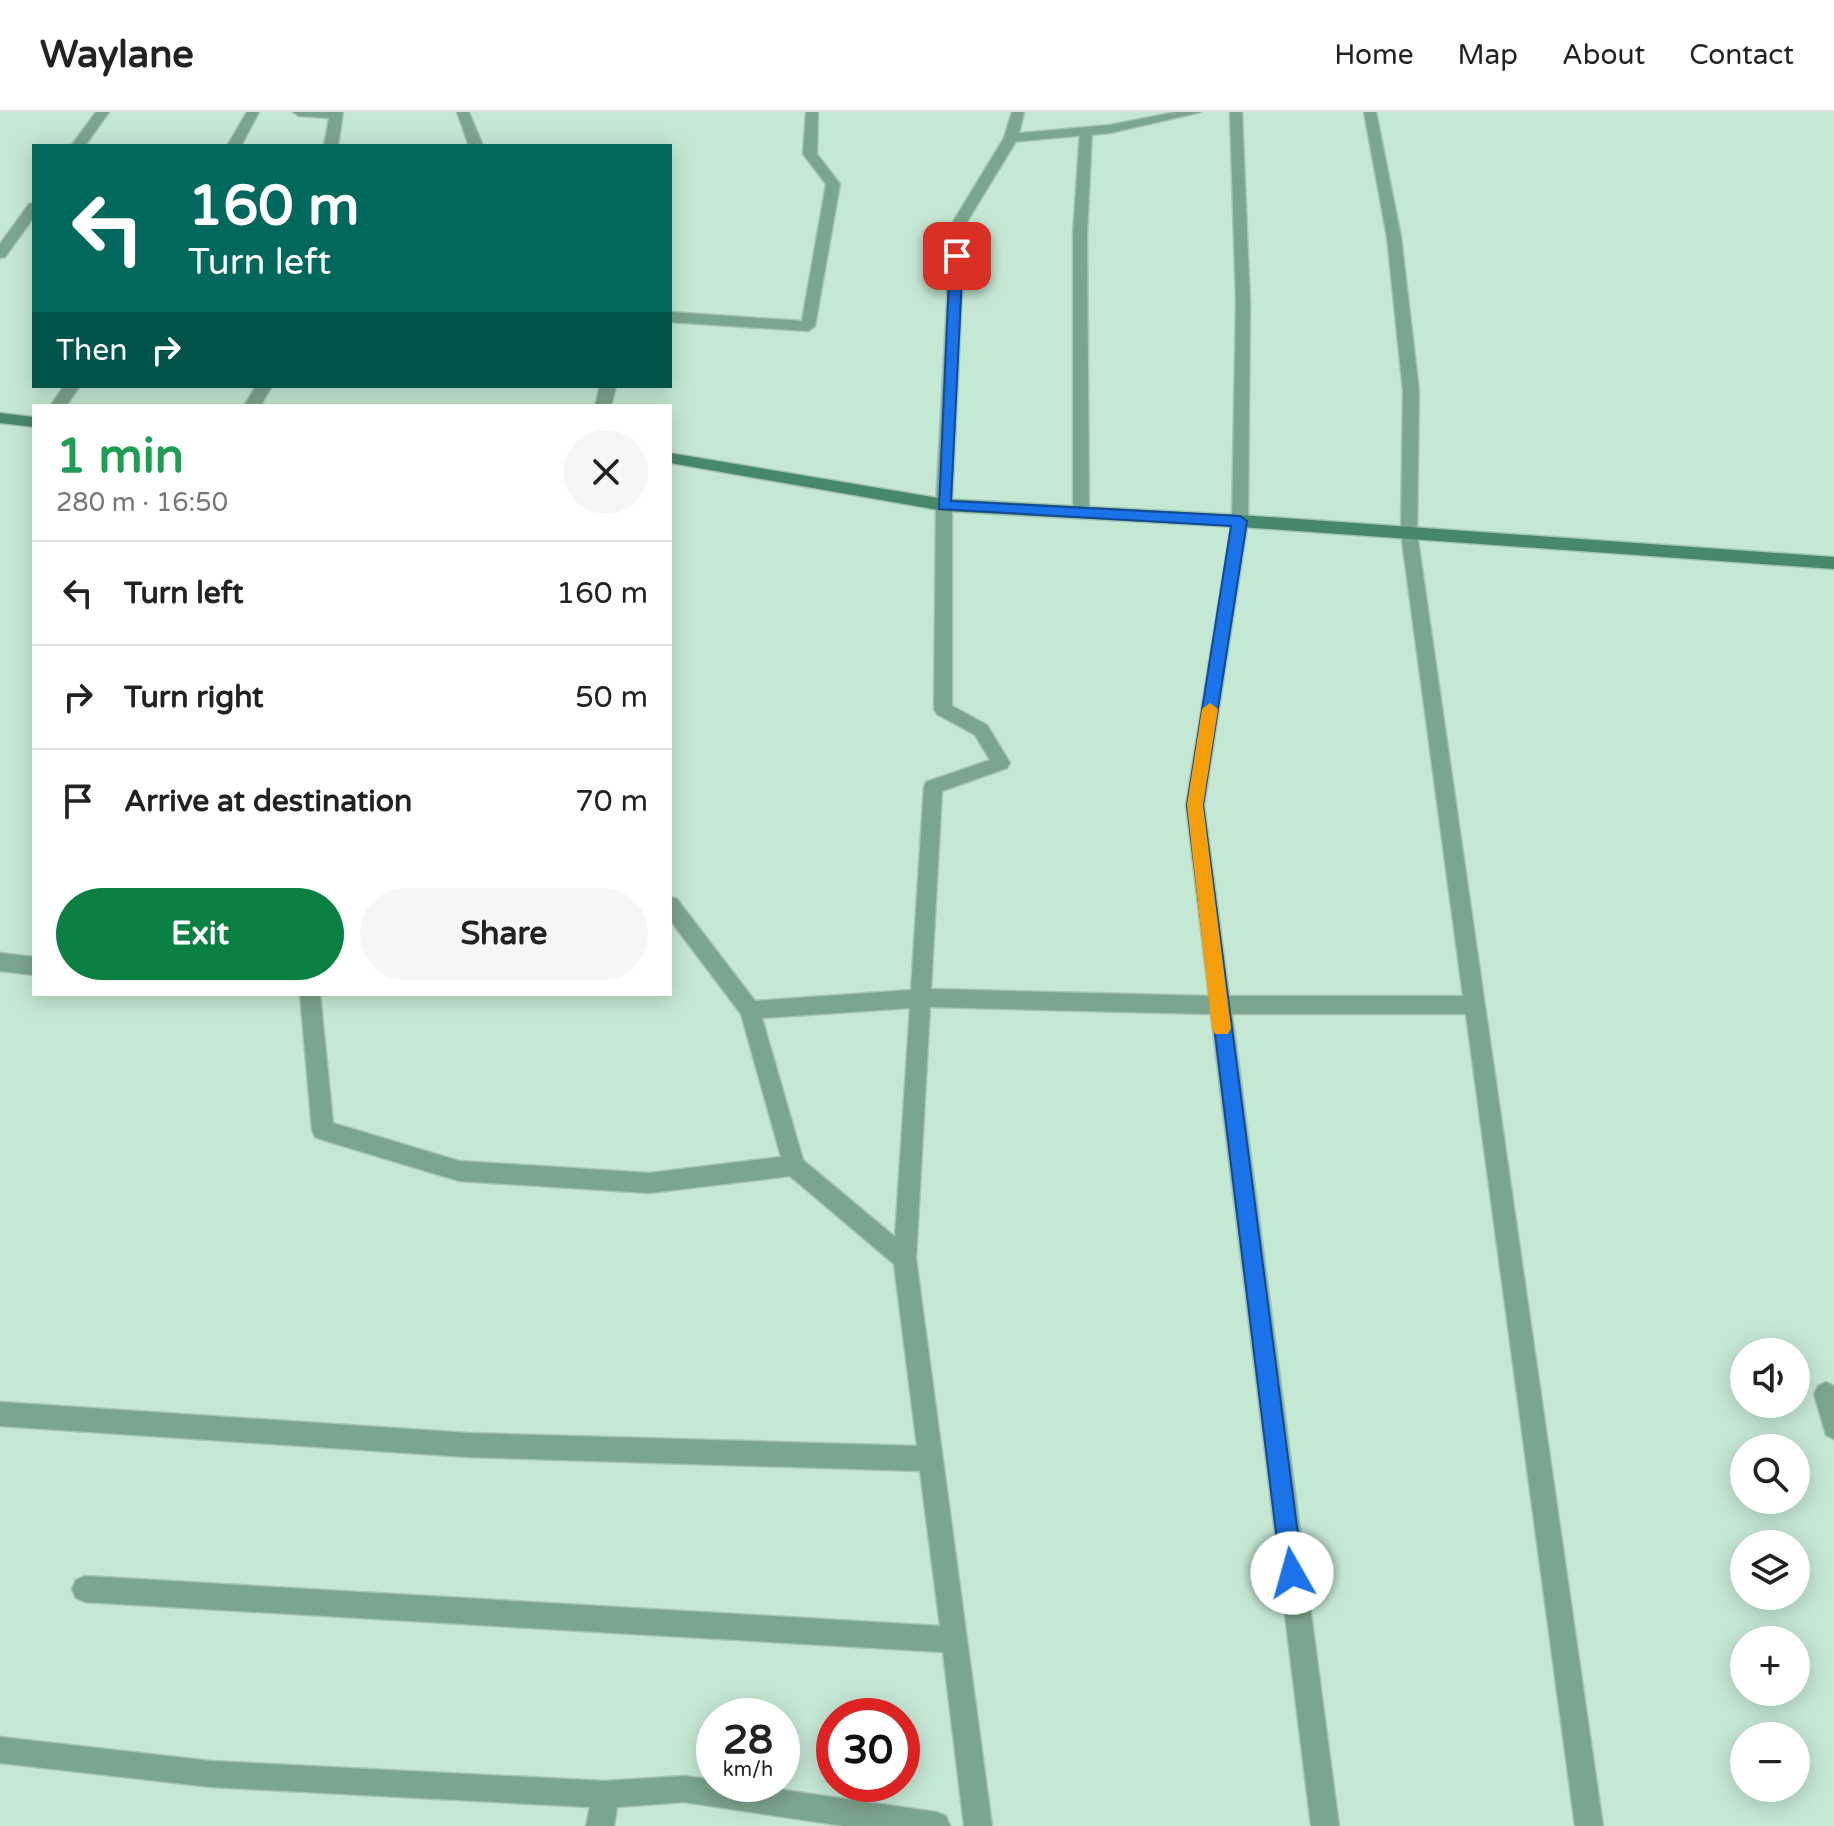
<!DOCTYPE html>
<meta charset="utf-8">
<style>
:root{--surface:#fff;--page:#f6f6f6;--text:#222;--muted:#767676;--line:#e0e0e0;--accent:#0b8043}
body{margin:0;font-family:"Varela Round",sans-serif;background:var(--page);color:var(--text);height:100vh;display:flex;flex-direction:column;font-size:30px;white-space:nowrap}
*{box-sizing:border-box;margin:0}
p{font-size:26px;color:var(--muted)}
.icon{flex:none;width:44px;height:44px;fill:none;stroke:currentColor;stroke-width:2;stroke-linecap:round;stroke-linejoin:round}
.map{position:relative;flex:1;overflow:hidden}
.panel{position:absolute;left:32px;top:292px;width:640px;height:592px;display:flex;flex-direction:column;background:var(--surface);border-radius:0px;box-shadow:0 4px 20px #0003}
.panel>*{flex:none}
.banner{position:absolute;left:32px;top:32px;width:640px;height:244px;border-radius:0px;box-shadow:0 4px 20px #0003;background:#00695c;color:#fff;overflow:hidden}
.buttons{position:absolute;left:1730px;top:1226px;display:grid;gap:16px}
.buttons a{display:grid;place-items:center;width:80px;height:80px;border-radius:50%;background:var(--surface);box-shadow:0 4px 20px #0003;font-size:40px}
.speed{position:absolute;left:696px;top:1586px;display:flex;gap:16px;font-size:40px;font-weight:700;text-align:center}
.speed>*{display:grid;place-content:center;width:104px;height:104px;border-radius:50%;background:var(--surface);box-shadow:0 4px 20px #0003;line-height:1}
.speed small{font-size:20px;font-weight:400}
.speed .limit{border:12px solid #d22;background:#fff;color:#111}
.pin{position:absolute;display:grid;place-items:center;width:68px;height:68px;color:#fff;margin:-34px;border-radius:16px;box-shadow:0 4px 12px #0006}
.me{position:absolute;width:88px;margin:-44px;rotate:353deg;stroke-linejoin:round;filter:drop-shadow(0 0 6px #0008)}
.turn{display:flex;align-items:center;gap:28px;height:168px;padding:0 24px;font-size:36px}
.turn .icon{width:104px;height:104px;stroke-width:2.5}
.turn b{display:block;font-size:56px;line-height:68px}
.then{display:flex;align-items:center;height:76px;padding:0 24px;background:#0003;gap:16px;font-size:30px}
.round{display:grid;place-items:center;flex:none;width:84px;height:84px;border-radius:42px;background:var(--page)}
.headline{display:flex;align-items:center;justify-content:space-between;height:136px;padding:0 24px}
h1{font-size:48px;font-weight:800;line-height:60px;color:#1e9e55}
.primary-button{display:flex;gap:16px;margin-top:auto;padding:16px 24px}
.primary-button a{flex:1;height:92px;border-radius:48px;background:var(--accent);color:#fff;font-size:32px;font-weight:800;line-height:92px;text-align:center}
.primary-button a+a{background:var(--page);color:var(--text)}
ul{padding:0;list-style:none}
li{display:flex;align-items:center;gap:24px;height:104px;padding:0 24px;border-top:2px solid var(--line)}
li div{flex:1}
li b{display:block;font-size:30px}
li em{font-style:normal}
header{display:flex;align-items:center;gap:48px;box-sizing:border-box;height:112px;padding:0 40px;background:var(--surface);border-bottom:2px solid var(--line)}
header strong{font-size:38px}
nav{display:flex;gap:44px;margin-inline-start:auto;font-size:28px}
.map>svg:first-child{display:block}
.lines{fill:none;stroke-linecap:round;stroke-linejoin:round}
.lane-casing{stroke:#a6c5b4;stroke-width:3}
.street-casing{stroke:#a6c5b4;stroke-width:3}
.secondary-casing{stroke:#a6c5b4;stroke-width:3}
.lane{fill:#7ca58f;fill-rule:evenodd}
.street{fill:#7ca58f;fill-rule:evenodd}
.secondary{fill:#478868;fill-rule:evenodd}
.route{fill:#1a73e8;stroke:#114b97;stroke-width:2}
.slow{fill:#f59e0b}
</style>
<header>
<strong>Waylane</strong>
<nav><a>Home</a><a>Map</a><a>About</a><a>Contact</a></nav>
</header>
<div class="map">
<svg width="1834" height="1714" viewBox="0 0 1834 1714">
<rect width="100%" height="100%" fill="#c5e8d5"/>
<g class="lines">
<g class="lane-casing">
<path id="lane" d="M1176 0H1201L1110 21 1011 30 1004 26 1011 22 1110 13Z"/>
</g>
<g class="street-casing">
<path id="street" d="M96 0H109L85 34H71Z
M247 0H259L241 34H227Z
M293 0H343L338 34H324L329 6 299 4Z
M457 0H469L483 34H469Z
M806 0H818L817 42 840 72 815 214 808 219 670 210V200L802 209 826 72 803 42Z
M1012 0H1024L1018 26 965 113 952 393V594L987 613 1010 651 1007 656 942 679 931 877 1209 884 1186 693 1232 409 1236 191 1230 0H1242L1250 191 1248 409 1204 693 1229 884H1463L1401 421 1403 279 1387 125 1364 0H1376L1401 125 1419 279 1417 421 1603 1714H1575L1466 902H1232L1339 1714H1311L1211 902 930 895 916 1147 992 1714H964L943 1540 85 1490 76 1486 72 1477 76 1468 85 1464 940 1514 920 1359 468 1345 0 1314V1290L468 1321 917 1334 894 1152 790 1064 649 1081 459 1069 323 1028 315 1025 312 1018 300 882H320L333 1011 459 1049 649 1061 781 1045 741 902 670 808V785L677 787 755 889 911 878 924 675 926 670 990 648 975 623 937 602 934 597 936 393 951 113 1004 26ZM910 896 895 1125 803 1048 762 906Z
M1086 15 1092 19 1087 122 1089 400 1081 406 1073 400V122L1080 19Z
M34 91V105L5 145 0 146V132L29 92Z
M64 274H80L66 294H50Z
M256 274H272L260 294H244Z
M600 274H616L611 294H595Z
M0 841 34 845V863L0 859Z
M1826 1270 1834 1274V1327L1826 1323 1814 1282 1818 1274Z
M0 1625 211 1649 605 1669 684 1664 714 1668V1672H742L936 1700 946 1704 950 1714H844L684 1690 617 1695 614 1714H586L590 1695 211 1675 0 1651Z"/>
</g>
<g class="secondary-casing">
<path id="secondary" d="M0 301 34 305V315L0 311Z
M670 341 944 387 1240 403 1834 445V457L1240 415 944 399 670 351Z"/>
</g>
<use href="#lane" class="lane"/>
<use href="#street" class="street"/>
<use href="#secondary" class="secondary"/>
</g>
<path class="route" d="M957 140 963 144 951 389 1240 404 1247 409 1203 693 1303 1461 1300 1469 1292 1473 1284 1469 1281 1461 1187 693 1231 414 939 397 950 144Z"/>
<path class="slow" d="M1210 591 1218 597 1203 693 1231 916 1228 922H1215L1212 916 1187 693 1202 597Z"/>
</svg>
<div class="buttons">
<a><svg class="icon" aria-label="sound" viewBox="0 0 24 24"><path d="M4 9h4l5-4v14l-5-4H4zM17 9q2 3 0 6"/></svg></a>
<a><svg class="icon" aria-label="search" viewBox="0 0 24 24"><circle cx="10" cy="10" r="6"/><path d="M15 15l6 6"/></svg></a>
<a><svg class="icon" aria-label="layers" viewBox="0 0 24 24"><path d="M12 4l9 5-9 5-9-5zM3 14l9 5 9-5"/></svg></a>
<a>+</a>
<a>−</a>
</div>
<div class="speed"><div>28<small>km/h</small></div><div class="limit">30</div></div>
<div class="pin" style="left:957px;top:144px;background:#d93025"><svg class="icon" aria-label="arrive" viewBox="0 0 24 24"><path d="M6 21V4h12l-3 4 3 4H6"/></svg></div>
<svg class="me" style="left:1292px;top:1461px" viewBox="-20 -20 40 40"><circle r="19" fill="#fff"/><path d="M0-13L10 11 0 6-10 11z" fill="#1a73e8"/></svg>
<div class="banner">
<div class="turn"><svg class="icon" aria-label="left" viewBox="0 0 24 24"><path d="M17 20v-9H6M10 6l-5 5 5 5"/></svg><div><b>160 m</b>Turn left</div></div>
<div class="then">Then<svg class="icon" aria-label="right" viewBox="0 0 24 24"><path d="M7 20v-9h11M14 6l5 5-5 5"/></svg></div>
</div>
<section class="panel">
<div class="headline"><div><h1>1 min</h1><p>280 m · 16:50</p></div><a class="round"><svg class="icon" aria-label="close" viewBox="0 0 24 24"><path d="M6 6l12 12M18 6L6 18"/></svg></a></div>
<ul>
<li><svg class="icon" aria-label="left" viewBox="0 0 24 24"><path d="M17 20v-9H6M10 6l-5 5 5 5"/></svg><div><b>Turn left</b></div><em>160 m</em></li>
<li><svg class="icon" aria-label="right" viewBox="0 0 24 24"><path d="M7 20v-9h11M14 6l5 5-5 5"/></svg><div><b>Turn right</b></div><em>50 m</em></li>
<li><svg class="icon" aria-label="arrive" viewBox="0 0 24 24"><path d="M6 21V4h12l-3 4 3 4H6"/></svg><div><b>Arrive at destination</b></div><em>70 m</em></li>
</ul>
<div class="primary-button"><a>Exit</a><a>Share</a></div>
</section>
</div>
